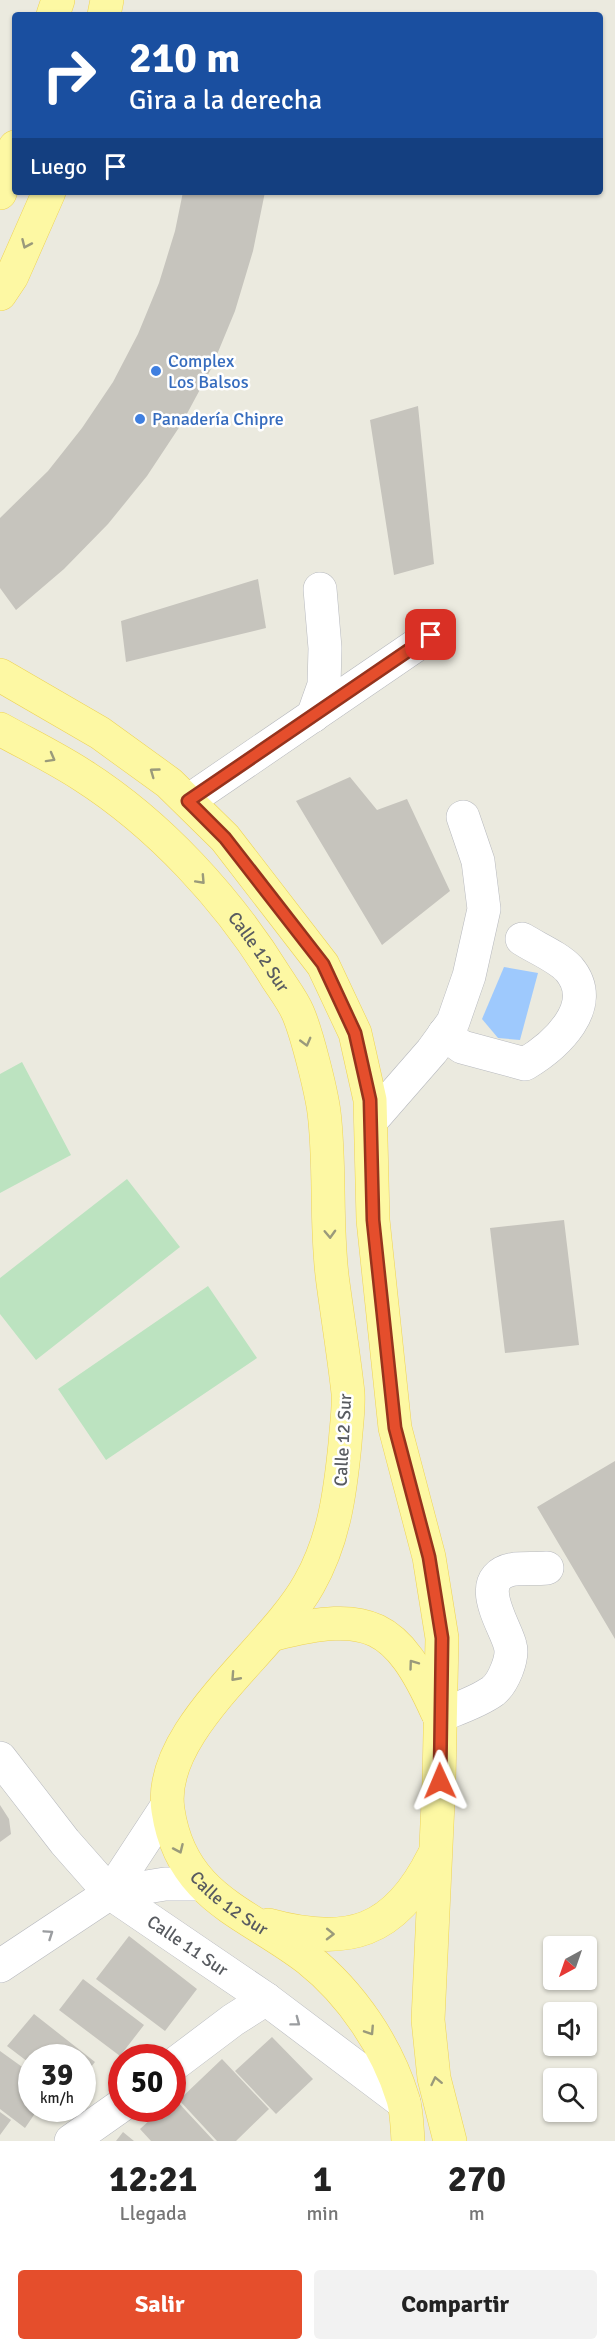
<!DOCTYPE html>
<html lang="es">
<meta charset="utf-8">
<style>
:root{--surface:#fff;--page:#f2f2f2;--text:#222;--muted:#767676;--accent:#e54e2c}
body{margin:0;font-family:Signika,sans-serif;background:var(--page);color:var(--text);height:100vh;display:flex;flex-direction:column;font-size:22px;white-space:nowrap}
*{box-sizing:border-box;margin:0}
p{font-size:20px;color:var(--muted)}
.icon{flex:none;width:33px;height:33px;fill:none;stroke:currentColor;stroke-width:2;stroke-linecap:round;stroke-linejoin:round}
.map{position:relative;height:2141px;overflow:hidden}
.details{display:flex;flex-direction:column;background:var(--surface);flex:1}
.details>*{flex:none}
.top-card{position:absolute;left:12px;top:12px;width:591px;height:183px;border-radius:6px;box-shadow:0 2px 4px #0004;background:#1a4fa0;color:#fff;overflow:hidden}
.needle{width:39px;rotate:220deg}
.controls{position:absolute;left:543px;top:1936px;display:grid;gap:12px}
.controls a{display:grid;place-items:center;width:54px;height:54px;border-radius:6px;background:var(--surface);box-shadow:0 2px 4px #0004;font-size:30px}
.speed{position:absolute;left:18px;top:2044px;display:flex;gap:12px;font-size:30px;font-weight:700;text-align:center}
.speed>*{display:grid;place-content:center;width:78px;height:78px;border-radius:50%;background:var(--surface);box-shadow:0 2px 4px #0004;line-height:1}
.speed small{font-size:15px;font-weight:400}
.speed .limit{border:9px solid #d22;background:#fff;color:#111}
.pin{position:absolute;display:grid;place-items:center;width:51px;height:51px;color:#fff;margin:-26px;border-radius:12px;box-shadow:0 3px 9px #0006}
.me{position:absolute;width:66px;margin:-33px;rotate:359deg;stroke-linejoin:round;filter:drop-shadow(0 0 4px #0008)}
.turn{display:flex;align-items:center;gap:21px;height:126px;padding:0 18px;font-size:27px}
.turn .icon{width:78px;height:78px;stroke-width:2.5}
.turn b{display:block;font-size:42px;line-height:51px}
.then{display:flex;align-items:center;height:57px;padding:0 18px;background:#0003;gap:12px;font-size:22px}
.eta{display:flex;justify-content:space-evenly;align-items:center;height:102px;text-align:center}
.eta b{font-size:36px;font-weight:800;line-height:42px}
.action{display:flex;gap:12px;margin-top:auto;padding:12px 18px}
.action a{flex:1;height:69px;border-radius:6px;background:var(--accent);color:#fff;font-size:24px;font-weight:800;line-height:69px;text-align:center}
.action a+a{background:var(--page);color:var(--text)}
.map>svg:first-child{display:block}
.green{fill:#bce3c0}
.water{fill:#9ec9fd}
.building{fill:#c6c4bd}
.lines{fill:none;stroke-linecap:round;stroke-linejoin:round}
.minor-casing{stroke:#b7b9be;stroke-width:34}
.major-casing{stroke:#eed356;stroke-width:34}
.minor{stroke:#fff;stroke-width:33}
.major{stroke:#fdf8a3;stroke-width:33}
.oneway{stroke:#9a9a7b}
.oneway2{stroke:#9b9da0}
.route-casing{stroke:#95331d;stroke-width:15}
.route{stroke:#e54e2c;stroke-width:10}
.shop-dot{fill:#3f7fe0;stroke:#fff;stroke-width:2}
.labels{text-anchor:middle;stroke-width:5;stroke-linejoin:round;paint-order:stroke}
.shop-label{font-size:18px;fill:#366cbe;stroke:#fff;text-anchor:start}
.street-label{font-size:18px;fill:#585b60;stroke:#fff}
</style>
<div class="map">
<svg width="615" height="2141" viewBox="0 0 615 2141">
<rect width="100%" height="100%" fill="#ebeadf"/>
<path class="green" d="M22 1062 71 1155 0 1193V1074Z
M127 1179 180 1247 36 1360 0 1314V1278Z
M208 1286 257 1358 106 1460 58 1389Z"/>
<path class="water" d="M504 967 538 973 520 1040 498 1038 482 1019Z"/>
<path class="building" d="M183 192H265L253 251 235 311 211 369 182 423 147 476 108 524 64 569 16 610 0 588V518L48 471 82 428 113 382 138 334 159 283 175 231Z
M418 406 434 564 394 575 370 420Z
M258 579 266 628 126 662 121 621Z
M350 777 377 810 407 799 450 891 382 945 296 801Z
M564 1220 579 1345 505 1353 490 1228Z
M615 1461V1639L537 1507Z
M0 1805 9 1819 11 1834 0 1842Z
M129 1936 197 1989 165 2031 96 1979Z
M83 1979 144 2025 120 2056 59 2010Z
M34 2014 95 2062 82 2078V2058H32V2065L7 2046Z
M272 2037 313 2079 276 2114 235 2071Z
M0 2051 32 2074V2109H38L25 2128 0 2109Z
M222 2059 269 2109 236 2141H217L179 2100Z
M174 2098 214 2141H151L140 2129 162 2109H172Z
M0 2112 11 2120 0 2135Z
M123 2132 134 2141H116Z"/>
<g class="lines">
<g class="minor-casing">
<g id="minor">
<path d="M313 716 324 685 325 648 320 589"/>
<path d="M188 801 431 635"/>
<path d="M444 1034 462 1047 525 1064C555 1046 600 1006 569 969 558 957 536 948 522 939"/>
<path d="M371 1121 432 1051 453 1022 469 976 484 909 478 861 463 817"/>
<path d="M439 1716C456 1709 478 1702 493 1691 503 1683 514 1658 510 1645 505 1625 470 1576 515 1569 525 1568 536 1569 547 1568"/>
<path id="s1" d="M0 1758 65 1842 110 1893 266 1999 404 2103"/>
<path d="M110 1893 165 1884H200"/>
<path d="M0 1966 110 1893 167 1806"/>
<path d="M172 2066 233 2020 266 1999"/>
<path d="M71 2141 122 2105"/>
</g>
</g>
<g class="major-casing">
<g id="major">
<path d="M53 15 58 0"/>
<path d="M104 15 107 0"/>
<path d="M0 193 15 147"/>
<path d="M0 294 12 276 49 192"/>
<path d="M0 675 100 733 169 783 225 838 323 965 355 1033 370 1100 373 1220 395 1428 429 1557 442 1638 439 1781 428 2020 434 2078 450 2141"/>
<path id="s2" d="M0 729C27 744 56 758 82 775 159 824 228 899 276 977 283 988 293 1001 298 1013 307 1034 321 1090 324 1112 331 1169 325 1227 333 1283 338 1320 344 1357 348 1393 349 1410 346 1428 345 1444 340 1494 334 1540 309 1584 272 1651 156 1731 168 1810 181 1898 247 1912 308 1959 351 1993 387 2046 403 2099 407 2112 407 2127 408 2141"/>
<path d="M275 1634C369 1610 397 1623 437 1712"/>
<path d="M268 1925C348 1947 395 1933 433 1857"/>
</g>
</g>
<use href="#minor" class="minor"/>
<use href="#major" class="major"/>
</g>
<defs><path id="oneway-chevron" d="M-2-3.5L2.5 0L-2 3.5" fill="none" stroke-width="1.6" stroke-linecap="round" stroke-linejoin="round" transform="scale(1.5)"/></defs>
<g class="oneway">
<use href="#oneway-chevron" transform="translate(26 244) rotate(114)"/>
<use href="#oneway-chevron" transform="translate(51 758) rotate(29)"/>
<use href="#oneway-chevron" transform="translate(154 772) rotate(-144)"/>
<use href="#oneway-chevron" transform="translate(201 880) rotate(47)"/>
<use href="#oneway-chevron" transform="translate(306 1042) rotate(75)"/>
<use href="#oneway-chevron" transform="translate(330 1234) rotate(88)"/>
<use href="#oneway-chevron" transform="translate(413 1664) rotate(-126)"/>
<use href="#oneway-chevron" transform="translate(235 1677) rotate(132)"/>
<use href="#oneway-chevron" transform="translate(179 1849) rotate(66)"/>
<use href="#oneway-chevron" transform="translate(330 1934) rotate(1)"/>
<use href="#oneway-chevron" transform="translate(370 2031) rotate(57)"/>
<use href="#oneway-chevron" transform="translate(436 2081) rotate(-102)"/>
</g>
<g class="oneway2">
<use href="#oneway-chevron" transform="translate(49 1934) rotate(-34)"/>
<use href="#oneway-chevron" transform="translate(296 2022) rotate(37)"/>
</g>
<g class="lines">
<g class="route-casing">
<path id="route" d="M431 635 188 801 225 838 323 964 355 1033 370 1100 373 1220 395 1428 429 1557 442 1638 440 1781"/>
</g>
<use href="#route" class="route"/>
</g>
<g class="shop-dot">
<circle cx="156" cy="371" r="6"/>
<circle cx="140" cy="419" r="6"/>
</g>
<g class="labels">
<g class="shop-label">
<text x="168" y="367">Complex<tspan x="168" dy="21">Los Balsos</tspan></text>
<text x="152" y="425">Panadería Chipre</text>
</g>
<g class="street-label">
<text dy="6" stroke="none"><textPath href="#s2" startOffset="346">Calle 12 Sur</textPath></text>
<text transform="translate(343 1440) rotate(-87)" y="6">Calle 12 Sur</text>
<text dy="6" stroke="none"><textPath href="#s2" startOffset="1389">Calle 12 Sur</textPath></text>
<text dy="6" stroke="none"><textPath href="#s1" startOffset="268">Calle 11 Sur</textPath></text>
</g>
</g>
</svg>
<div class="controls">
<a><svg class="needle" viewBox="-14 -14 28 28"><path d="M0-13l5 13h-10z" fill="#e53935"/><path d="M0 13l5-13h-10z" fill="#767676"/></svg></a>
<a><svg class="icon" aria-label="sound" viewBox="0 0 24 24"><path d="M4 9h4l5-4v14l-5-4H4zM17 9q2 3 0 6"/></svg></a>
<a><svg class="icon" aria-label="search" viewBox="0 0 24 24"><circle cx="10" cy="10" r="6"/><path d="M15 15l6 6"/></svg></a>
</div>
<div class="speed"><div>39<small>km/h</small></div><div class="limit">50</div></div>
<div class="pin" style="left:431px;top:635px;background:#d93025"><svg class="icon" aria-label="arrive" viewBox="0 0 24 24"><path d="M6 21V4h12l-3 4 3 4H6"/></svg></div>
<svg class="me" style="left:440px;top:1781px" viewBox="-20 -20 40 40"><path d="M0-17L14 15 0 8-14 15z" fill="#e54e2c" stroke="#fff" stroke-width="4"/></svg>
<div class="top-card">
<div class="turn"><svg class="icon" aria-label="right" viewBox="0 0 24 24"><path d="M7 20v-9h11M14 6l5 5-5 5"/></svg><div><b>210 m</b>Gira a la derecha</div></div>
<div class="then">Luego<svg class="icon" aria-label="arrive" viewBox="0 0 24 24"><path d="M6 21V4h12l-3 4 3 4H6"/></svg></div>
</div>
</div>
<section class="details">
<div class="eta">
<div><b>12:21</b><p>Llegada</p></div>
<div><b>1</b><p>min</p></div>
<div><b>270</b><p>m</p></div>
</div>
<div class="action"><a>Salir</a><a>Compartir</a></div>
</section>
